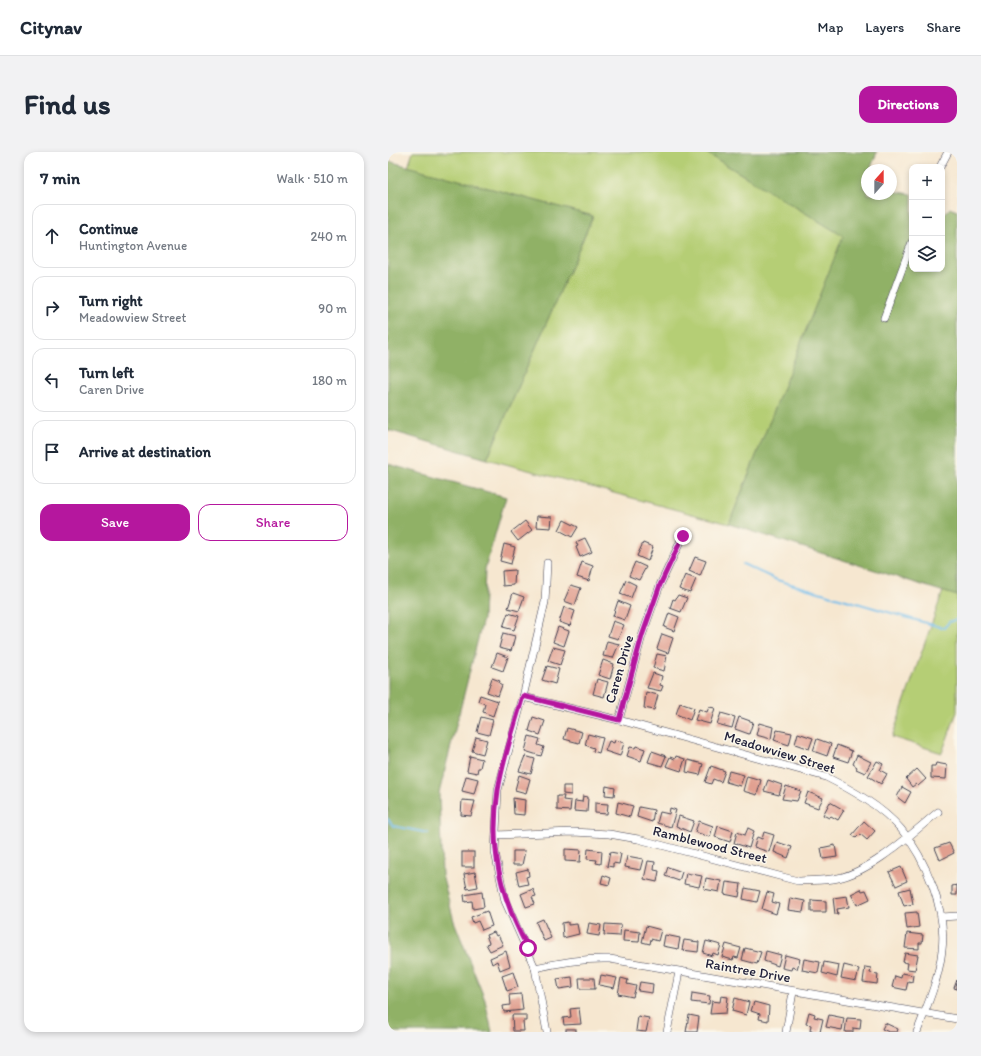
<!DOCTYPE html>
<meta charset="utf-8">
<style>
:root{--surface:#fff;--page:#f2f2f3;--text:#1f2937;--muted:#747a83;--line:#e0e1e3;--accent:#b5179e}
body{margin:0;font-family:Itim,sans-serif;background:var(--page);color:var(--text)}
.controls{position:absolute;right:12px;top:12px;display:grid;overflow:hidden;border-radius:8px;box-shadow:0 2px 6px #0003}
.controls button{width:36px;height:36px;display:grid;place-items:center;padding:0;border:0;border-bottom:1px solid var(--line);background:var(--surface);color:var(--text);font:20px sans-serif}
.compass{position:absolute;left:473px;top:12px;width:36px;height:36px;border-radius:50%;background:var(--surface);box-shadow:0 2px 6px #0003;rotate:21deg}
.stop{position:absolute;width:12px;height:12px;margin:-9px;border:3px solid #b5179e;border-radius:50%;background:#fff}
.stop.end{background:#b5179e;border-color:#fff;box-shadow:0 1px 4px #0008}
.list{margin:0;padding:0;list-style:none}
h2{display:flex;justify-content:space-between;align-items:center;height:52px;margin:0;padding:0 16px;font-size:17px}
h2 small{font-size:13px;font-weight:400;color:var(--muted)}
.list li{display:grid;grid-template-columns:26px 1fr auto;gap:12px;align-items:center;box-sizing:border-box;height:64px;margin:0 8px 8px;padding:0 8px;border:1px solid var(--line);border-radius:12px}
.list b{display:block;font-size:15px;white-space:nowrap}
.list p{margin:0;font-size:13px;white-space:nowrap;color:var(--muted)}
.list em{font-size:13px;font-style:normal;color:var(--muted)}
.actions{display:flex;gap:8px;padding:12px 16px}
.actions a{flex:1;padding:9px 0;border:1px solid var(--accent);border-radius:12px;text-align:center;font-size:14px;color:var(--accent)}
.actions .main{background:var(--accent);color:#fff}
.icon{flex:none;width:22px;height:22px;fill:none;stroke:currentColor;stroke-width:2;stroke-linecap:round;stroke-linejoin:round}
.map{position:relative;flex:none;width:569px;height:880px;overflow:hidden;border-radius:12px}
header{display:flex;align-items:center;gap:24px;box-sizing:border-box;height:56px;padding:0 20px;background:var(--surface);border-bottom:1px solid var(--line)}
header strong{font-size:19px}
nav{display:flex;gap:22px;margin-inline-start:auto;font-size:14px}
.intro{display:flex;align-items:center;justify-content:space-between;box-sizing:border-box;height:96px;padding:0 24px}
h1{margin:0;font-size:28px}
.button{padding:10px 18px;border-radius:12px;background:var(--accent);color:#fff;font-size:14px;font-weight:700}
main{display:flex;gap:24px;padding:0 24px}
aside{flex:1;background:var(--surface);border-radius:12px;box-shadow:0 2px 6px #0003}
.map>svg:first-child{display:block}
</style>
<header>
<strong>Citynav</strong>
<nav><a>Map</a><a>Layers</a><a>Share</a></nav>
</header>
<div class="intro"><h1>Find us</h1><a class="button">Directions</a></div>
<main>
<aside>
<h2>7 min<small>Walk · 510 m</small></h2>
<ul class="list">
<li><svg class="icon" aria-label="ahead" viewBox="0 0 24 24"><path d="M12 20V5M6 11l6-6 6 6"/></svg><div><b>Continue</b><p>Huntington Avenue</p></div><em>240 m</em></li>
<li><svg class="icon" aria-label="right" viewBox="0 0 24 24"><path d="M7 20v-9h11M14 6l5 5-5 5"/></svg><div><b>Turn right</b><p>Meadowview Street</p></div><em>90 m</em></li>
<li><svg class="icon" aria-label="left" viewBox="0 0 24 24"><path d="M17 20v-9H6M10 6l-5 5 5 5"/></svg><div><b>Turn left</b><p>Caren Drive</p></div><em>180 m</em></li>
<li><svg class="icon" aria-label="arrive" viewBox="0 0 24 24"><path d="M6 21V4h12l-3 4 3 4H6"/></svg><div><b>Arrive at destination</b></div></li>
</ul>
<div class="actions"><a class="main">Save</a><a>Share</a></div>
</aside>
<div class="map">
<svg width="569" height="880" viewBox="0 0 569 880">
<rect width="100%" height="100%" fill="#fbf7ec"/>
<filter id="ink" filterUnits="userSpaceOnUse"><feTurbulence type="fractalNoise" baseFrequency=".025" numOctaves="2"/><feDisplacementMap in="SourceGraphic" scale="8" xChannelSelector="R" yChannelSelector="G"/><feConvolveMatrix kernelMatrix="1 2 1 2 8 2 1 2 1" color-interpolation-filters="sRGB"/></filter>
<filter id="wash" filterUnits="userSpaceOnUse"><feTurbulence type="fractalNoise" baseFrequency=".012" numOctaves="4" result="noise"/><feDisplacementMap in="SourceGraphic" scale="16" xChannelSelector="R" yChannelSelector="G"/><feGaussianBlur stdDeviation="0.9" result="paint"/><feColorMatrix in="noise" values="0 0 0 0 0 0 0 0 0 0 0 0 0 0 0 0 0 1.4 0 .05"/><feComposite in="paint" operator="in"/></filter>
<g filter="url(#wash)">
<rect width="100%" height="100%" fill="#f6e7d0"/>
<g fill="#b5ce74" stroke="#6c7858">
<path d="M25 0H317L456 84 341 372 99 307 205 64 20 15Z"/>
<path d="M569 399V560L554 601 504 585Z"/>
</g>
<g fill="#90b166" stroke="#596a50">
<path d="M317 0H489L482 18H479V25L475 36H479V42H503V39L524 42V117H554V65L562 56 569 59V444L341 372 455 84Z"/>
<path d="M0 9 205 64 99 307 0 278Z"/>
<path d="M0 312 118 345 97 417 95 467 51 641 54 723 66 769 97 848 104 880H0Z"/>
</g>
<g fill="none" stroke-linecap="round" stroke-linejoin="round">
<g stroke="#72bdeb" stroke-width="2">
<path d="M355 412 389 428 552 475 556 476 561 470 569 467"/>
<path d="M0 667 5 674 40 681"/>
</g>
</g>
<g id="blocks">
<g fill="#e19f8f">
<path d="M149 364 164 365 163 376 148 375Z"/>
<path d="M176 368 190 375 184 385 171 378Z"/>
<path d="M137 369 144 378 130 389 123 380Z"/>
<path d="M197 386 204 400 192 405 188 395 190 394 188 390Z"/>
<path d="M255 391 265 395 260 409 249 404Z"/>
<path d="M116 392 127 395 123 412 112 409Z"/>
<path d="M307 405 318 409 312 424 301 419Z"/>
<path d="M194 410 205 414 201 429 189 425Z"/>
<path d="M247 410 258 415 251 428 241 424Z"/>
<path d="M127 418 126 433 115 434 114 419Z"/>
<path d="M297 423 308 427 302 441 291 437Z"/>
<path d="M238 428 248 433 243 446 232 442Z"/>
<path d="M183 433 193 436 187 453 176 449Z"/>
<path d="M125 441 136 445 131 459 120 456Z"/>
<path d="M290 443 299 446 293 460 282 456 285 447 287 448Z"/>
<path d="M230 449 242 454 237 468 225 464Z"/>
<path d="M176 455 187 459 182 474 171 470Z"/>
<path d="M120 461 131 464 126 478 115 475Z"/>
<path d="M281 461 291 465 286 479 276 475Z"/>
<path d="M225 469 236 473 230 487 220 484Z"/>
<path d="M170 475 181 479 176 494 165 490Z"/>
<path d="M115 481 127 484 123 499 111 496Z"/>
<path d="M274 482 285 486 280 501 269 497Z"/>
<path d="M219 489 231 492 225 506 215 504Z"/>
<path d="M165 495 177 498 172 513 160 509Z"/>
<path d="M109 501 120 505 115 519 104 515Z"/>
<path d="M269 502 279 504 276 519 265 516Z"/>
<path d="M215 508 226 512 222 527 210 523Z"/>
<path d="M159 514 171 517 167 532 154 528Z"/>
<path d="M265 521 274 524 272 533 275 534 273 539 259 536Z"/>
<path d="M104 526 112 529 111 531 114 533 110 544 99 540Z"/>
<path d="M209 527 220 530 216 545 205 542Z"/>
<path d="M258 540 270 543 266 558 256 556Z"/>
<path d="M92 543 110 549 105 564 95 560 97 552 90 549Z"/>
<path d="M292 551 306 556 302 568 288 562Z"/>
<path d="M321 555 327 556 322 572 307 568 311 557 319 560Z"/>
<path d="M333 561 347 565 344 576 329 572Z"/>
<path d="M93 565 105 568 101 583 89 580Z"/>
<path d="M145 565 157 569 152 583 141 579Z"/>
<path d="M351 565 365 570 361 582 347 577Z"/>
<path d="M371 571 385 575 383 587 368 583Z"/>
<path d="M179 576 194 580 191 591 176 587Z"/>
<path d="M389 578 404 581 401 593 386 588Z"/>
<path d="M410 581 425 586 421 597 407 592Z"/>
<path d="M200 582 215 586 211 601 205 599 206 596 197 593Z"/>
<path d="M141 584 152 587 150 593 156 595 153 604 137 599Z"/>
<path d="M88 585 99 588 95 602 84 599Z"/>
<path d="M429 587 443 592 439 604 425 599Z"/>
<path d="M227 588 236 591 232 604 217 599 221 589 226 591Z"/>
<path d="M449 593 464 599 460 610 445 605Z"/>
<path d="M248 594 257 597 253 609 239 604 242 595 247 596Z"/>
<path d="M264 599 278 604 274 614 260 610Z"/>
<path d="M469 603 483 610 477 621 468 617 469 615 465 612Z"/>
<path d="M82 604 94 607 92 616H90L89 621 79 619Z"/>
<path d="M137 604 147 607 143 622 131 619Z"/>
<path d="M288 604 297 607 293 619 278 614 282 605 287 607Z"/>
<path d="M300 608 315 612 312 623 298 620Z"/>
<path d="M489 609 495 612 492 618 499 622 493 632 480 624Z"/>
<path d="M548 611 559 613 558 627 543 626V614H547Z"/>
<path d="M323 614 337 619 333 630 325 627 323 632 317 630Z"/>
<path d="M529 617 538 627 530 634 528 632 524 635 518 627Z"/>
<path d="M341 619 356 623 352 634 338 630Z"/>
<path d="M131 623 142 627 138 641 127 638Z"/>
<path d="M78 624 90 627 86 642 74 639Z"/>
<path d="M359 624 373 628 369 643 355 639Z"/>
<path d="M380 628 394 633 391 643 376 639Z"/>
<path d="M175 634H183V643L175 642Z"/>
<path d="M218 634 227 636 226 644 217 643Z"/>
<path d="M398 634 413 639 409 649 394 647Z"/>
<path d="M514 635 523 640 517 651 509 645Z"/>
<path d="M420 640 435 646 430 656 416 651Z"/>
<path d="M169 644H176L175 648 183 649 182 659 169 658Z"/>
<path d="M195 644 200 645 199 660 186 659 187 649 194 650Z"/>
<path d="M125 646 137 648 136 663 126 662Z"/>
<path d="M74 648 87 649 83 664 73 663Z"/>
<path d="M230 650 245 654 242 665 228 661Z"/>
<path d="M442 650 456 658 450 668 443 664 441 666 435 663Z"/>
<path d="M207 651 220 652 219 662 207 661Z"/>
<path d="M251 655 266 658 264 670 249 665Z"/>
<path d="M282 656 288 658 283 675 269 671 272 660 281 662Z"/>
<path d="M291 664 306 669 302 680 288 674Z"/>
<path d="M311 669 325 674 322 685 307 680Z"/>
<path d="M476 669 487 679 479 688 472 682 468 686 464 683Z"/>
<path d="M330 674 345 679 342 690 327 685Z"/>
<path d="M360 676 366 679 361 696 346 691 349 680 357 683Z"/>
<path d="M376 680 386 683 381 700 366 695 369 685 374 687Z"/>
<path d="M389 690 404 695 400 706 386 700Z"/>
<path d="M561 691 566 701 552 708 547 696Z"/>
<path d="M447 693 449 705 435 707 433 696Z"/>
<path d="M177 697 193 698 192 710 177 709Z"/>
<path d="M200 697 214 699 213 712 208 711 209 708 199 707Z"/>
<path d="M125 699H137L134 713H125Z"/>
<rect x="74" y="700" width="12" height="15"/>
<path d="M222 700 233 702 231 712 225 711V715L219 714Z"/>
<path d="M239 704 255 707 252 718 237 715Z"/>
<path d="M260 709 267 710 266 718 271 719 269 730 256 727Z"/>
<path d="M280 715 294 720 291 729 277 724Z"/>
<path d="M513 715 519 729 508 734 501 720Z"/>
<path d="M140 717 141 724 138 725 140 732 131 734 128 720Z"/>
<path d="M87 720 90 735 79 737 76 722Z"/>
<path d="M298 721 314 724 311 735 296 732Z"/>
<path d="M215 723 223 726 221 733 213 731Z"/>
<path d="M318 726 333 729 331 740 316 737Z"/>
<path d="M338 730 353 732 351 745 336 742Z"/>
<path d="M569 733V743H564V734Z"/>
<path d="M357 736 372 739 369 750 355 747Z"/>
<path d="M522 736 525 752 516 754 511 739Z"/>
<path d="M145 737 148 744 144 745 147 752 138 755 133 742Z"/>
<path d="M473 737 474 739 478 738 482 747 469 753 463 742Z"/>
<path d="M94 740 96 755 85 757 84 749 77 750 76 743Z"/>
<path d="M379 740 386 742 384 750 391 752 388 762 374 757Z"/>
<path d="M459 744 461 755 449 757 450 762H447L445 746Z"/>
<path d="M402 746 417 749 415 760 400 758Z"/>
<path d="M423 748 438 749V760H423Z"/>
<path d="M99 759 104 774 94 778 90 769 85 771 83 765Z"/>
<path d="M529 760 531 775 519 777 517 761Z"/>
<path d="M155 767 163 786 156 789 148 770Z"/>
<path d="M180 770V773L189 772 191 782 175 786 174 771Z"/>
<path d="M201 771 213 773 211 784 199 782Z"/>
<path d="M217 772 233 773 232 784 216 783Z"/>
<path d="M258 774 273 778 270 789 263 787 262 792 254 790Z"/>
<path d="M236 778 252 780 251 790 235 789Z"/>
<path d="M106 780 108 784 110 783 115 793 102 799 98 792 101 791 98 783Z"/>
<path d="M519 781 535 783 534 791H531V797L517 796Z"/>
<path d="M277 783 292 786 290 797 275 794Z"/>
<path d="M296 788 311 790 310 800 294 798Z"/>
<path d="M318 789 333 793 330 803 325 801 324 804 315 801Z"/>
<path d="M338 792 353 796 350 806 346 805 345 808 334 805Z"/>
<path d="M357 796 373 800 369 812 354 808Z"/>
<path d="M118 799 122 814 112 818 109 809 104 812 102 806Z"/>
<path d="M378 799 393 803 390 814 376 809Z"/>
<path d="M517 801 530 803 527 818 519 817 520 811 515 810Z"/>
<path d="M397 803 412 807 409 817 404 815 403 818 394 816Z"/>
<path d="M416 807 432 810 430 821 414 818Z"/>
<path d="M436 810 451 813 449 825 434 821Z"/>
<path d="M456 813 471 817 468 829 453 826Z"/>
<path d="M477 815 483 816 482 821 490 822 489 832 475 830Z"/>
<path d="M125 820 130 835 119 839 114 824Z"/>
<path d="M514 821 525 823 524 830 520 829 518 838 504 835 507 824 513 826Z"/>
<path d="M213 823 229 826 226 836 211 833Z"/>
<path d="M184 825 185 835 171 837 169 827Z"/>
<path d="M191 826H206L207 837H192Z"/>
<path d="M233 826 240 828 239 832 248 834 245 845 230 842Z"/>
<path d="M569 828V837L566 836Z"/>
<path d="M252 830 265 832 264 841 250 839Z"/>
<path d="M304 841 322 844 321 852 303 850Z"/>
<path d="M133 842 135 858 116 860 115 854 122 853 121 843Z"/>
<path d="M333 844 340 845 338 861 322 862 324 849 332 850Z"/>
<path d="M347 846 361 850 358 863 344 859Z"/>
<path d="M366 850 381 854 380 869 371 867 372 862 363 859Z"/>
<path d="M191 856 193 872 176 873 175 866 183 865 182 857Z"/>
<path d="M421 860 427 862 426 865 435 867 432 880 422 879 423 873 418 872Z"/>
<path d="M124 863H138V869H135L136 879H125Z"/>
<path d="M301 863 311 865 309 880H298Z"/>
<path d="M441 863 456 866 454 878 438 875Z"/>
<path d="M250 864 261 866 258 880 248 879Z"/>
<path d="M459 866 473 867 472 877 465 876V880H457Z"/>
<path d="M497 871 510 877 509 880H501L494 877Z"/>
<rect x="178" y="877" width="10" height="3"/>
</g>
</g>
</g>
<g filter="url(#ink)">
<use href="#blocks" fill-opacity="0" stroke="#424051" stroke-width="1"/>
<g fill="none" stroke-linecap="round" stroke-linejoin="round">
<defs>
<g id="street">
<path d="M552 15 560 0"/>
<path d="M496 166 524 90"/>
<path d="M159 411 157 450 135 545 110 638 107 700 117 749 147 816 159 880"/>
<path d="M135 545 231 568 438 625C464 638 493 654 513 677 538 707 559 759 554 798 551 827 539 854 529 880"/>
<path d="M231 568 254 484 272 433 295 384"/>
<path d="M108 683 185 680 221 682 250 687 410 729C423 728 437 729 450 726 484 719 523 682 550 660"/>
<path d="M554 765 569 764"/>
<path d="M147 816C173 810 196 806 222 807L569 867"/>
<path d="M279 880 291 820"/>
<path d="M398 880 405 840"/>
</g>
</defs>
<use href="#street" stroke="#424051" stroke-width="8"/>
<use href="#street" stroke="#fff" stroke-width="7"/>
</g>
</g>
<g fill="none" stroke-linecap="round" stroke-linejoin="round" filter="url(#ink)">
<path stroke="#b5179e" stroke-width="5" d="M140 796C112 744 101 697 110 638 115 607 126 575 135 544L231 568 254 484 272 433 295 384"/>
</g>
<g text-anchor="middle" stroke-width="3" stroke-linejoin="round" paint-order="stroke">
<g font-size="14" fill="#22223b" stroke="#fbf7ec">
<text transform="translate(231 517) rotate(-74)" y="5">Caren Drive</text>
<text transform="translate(392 600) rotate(17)" y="5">Meadowview Street</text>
<text transform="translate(322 692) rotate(14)" y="5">Ramblewood Street</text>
<text transform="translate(360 818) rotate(10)" y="5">Raintree Drive</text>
</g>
</g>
</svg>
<div class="controls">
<button>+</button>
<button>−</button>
<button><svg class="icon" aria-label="layers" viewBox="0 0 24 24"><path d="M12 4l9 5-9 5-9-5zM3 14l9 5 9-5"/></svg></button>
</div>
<svg class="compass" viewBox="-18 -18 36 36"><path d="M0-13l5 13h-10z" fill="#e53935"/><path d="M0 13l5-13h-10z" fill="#747a83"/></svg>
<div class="stop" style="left:140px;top:796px"></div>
<div class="stop end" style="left:295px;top:384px"></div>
</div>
</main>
